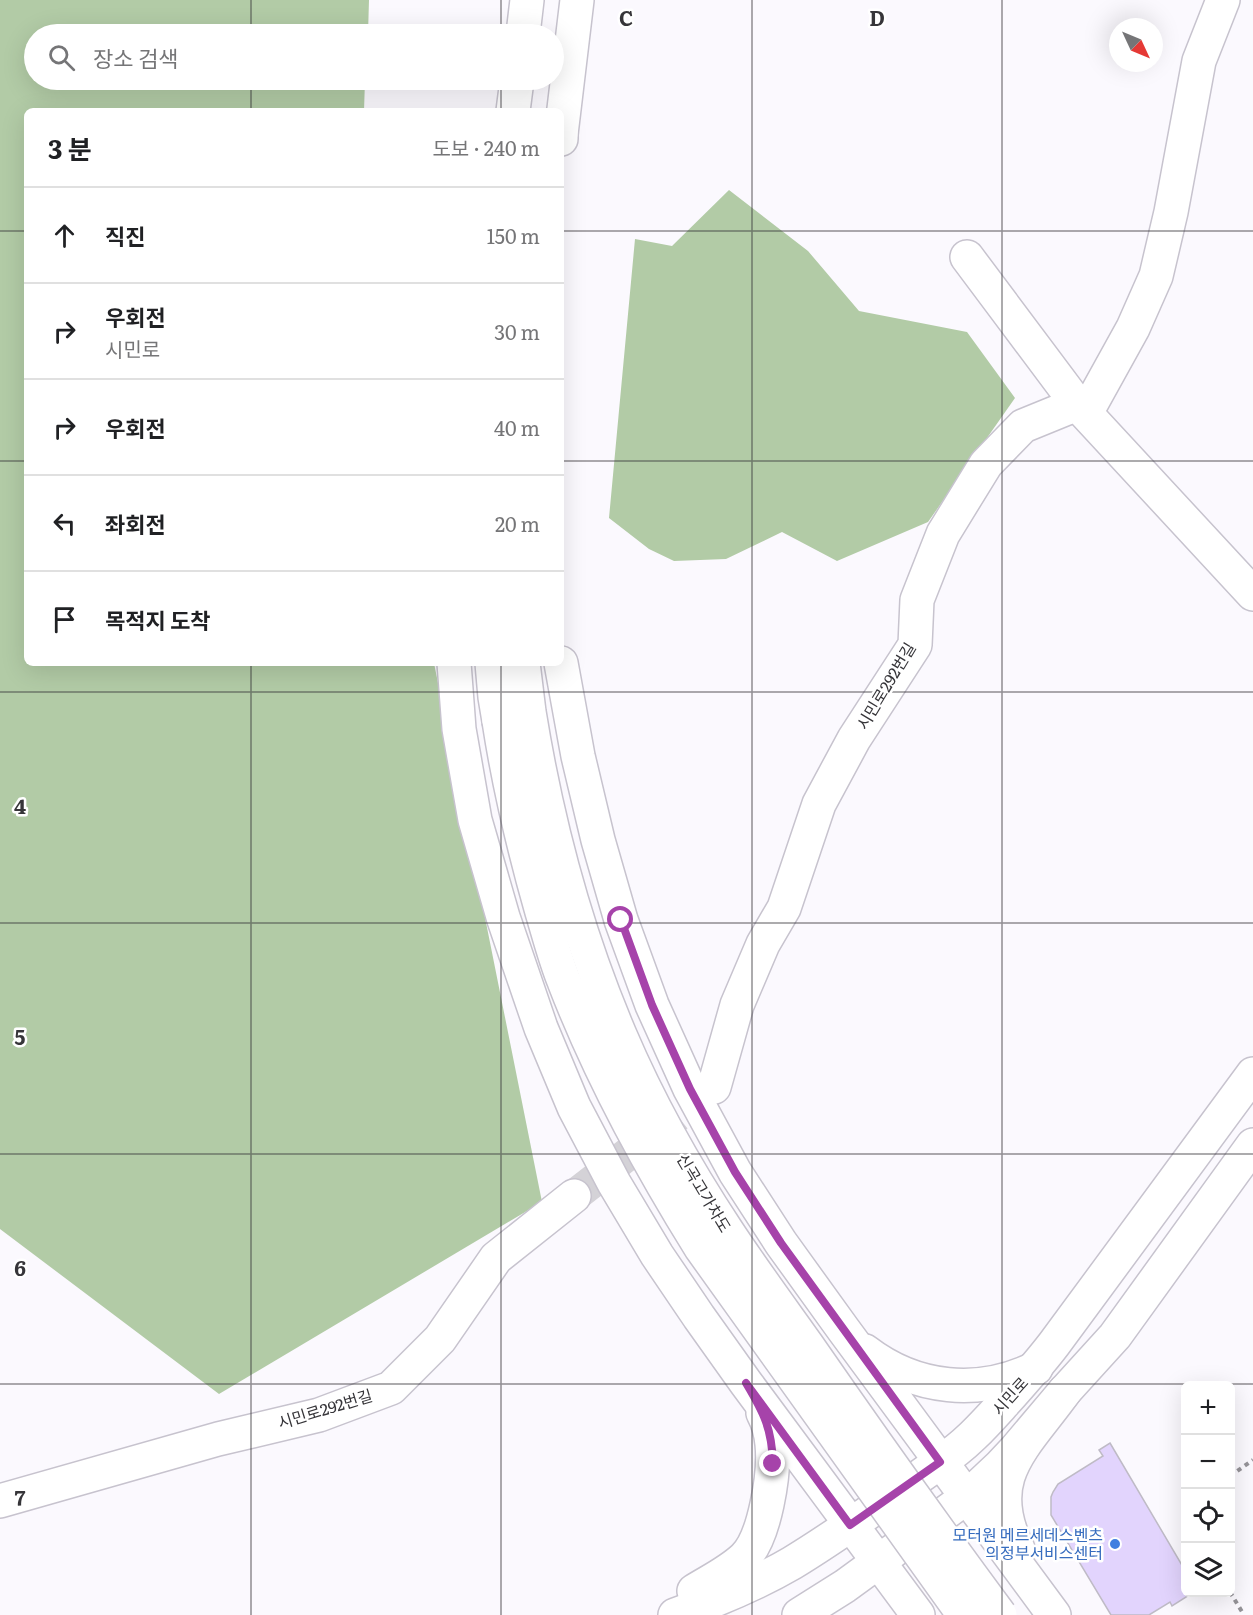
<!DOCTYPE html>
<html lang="ko">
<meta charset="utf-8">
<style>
:root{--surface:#fff;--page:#f6f6f6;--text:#202124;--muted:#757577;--line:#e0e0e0}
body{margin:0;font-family:Literata,"Noto Sans KR",serif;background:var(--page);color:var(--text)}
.controls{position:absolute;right:18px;bottom:18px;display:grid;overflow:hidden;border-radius:9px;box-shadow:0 6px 24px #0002}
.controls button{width:54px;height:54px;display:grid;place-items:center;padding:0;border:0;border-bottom:2px solid var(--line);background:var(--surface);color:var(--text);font:30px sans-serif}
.compass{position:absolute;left:1109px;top:18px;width:54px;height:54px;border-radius:50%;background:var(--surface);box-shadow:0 6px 24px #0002;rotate:134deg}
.stop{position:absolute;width:18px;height:18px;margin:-14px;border:4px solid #a643aa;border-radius:50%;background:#fff}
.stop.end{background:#a643aa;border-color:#fff;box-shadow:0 2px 6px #0008}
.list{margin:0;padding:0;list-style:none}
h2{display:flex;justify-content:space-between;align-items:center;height:78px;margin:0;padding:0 24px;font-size:26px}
h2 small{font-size:20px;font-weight:400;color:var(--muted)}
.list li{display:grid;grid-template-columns:39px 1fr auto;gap:18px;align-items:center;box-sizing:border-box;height:96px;padding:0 24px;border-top:2px solid var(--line)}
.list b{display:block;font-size:22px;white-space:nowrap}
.list p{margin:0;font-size:20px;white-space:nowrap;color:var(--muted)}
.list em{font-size:20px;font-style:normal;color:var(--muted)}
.icon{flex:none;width:33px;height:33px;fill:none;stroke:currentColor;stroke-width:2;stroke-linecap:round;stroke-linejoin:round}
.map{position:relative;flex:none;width:1253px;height:1615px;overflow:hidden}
.search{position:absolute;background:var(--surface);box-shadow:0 6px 24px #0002;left:24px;top:24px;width:540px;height:66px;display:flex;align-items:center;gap:15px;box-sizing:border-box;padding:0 21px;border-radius:33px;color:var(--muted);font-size:22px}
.panel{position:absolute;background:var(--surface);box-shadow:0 6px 24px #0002;left:24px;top:108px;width:540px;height:558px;border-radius:9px}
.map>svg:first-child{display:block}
</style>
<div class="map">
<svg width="1253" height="1615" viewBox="0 0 1253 1615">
<rect width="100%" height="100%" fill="#fbf9fe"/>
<g fill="#b2cba6">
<path d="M0 0H369L368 34H34V80H365L364 111H27V663H434L542 1202 219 1394 0 1229Z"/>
<path d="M729 190 808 251 859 311 967 332 1015 398 928 522 837 561 782 532 726 559 674 561 649 549 609 518 635 239 672 246Z"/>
</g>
<path fill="#e2d4fd" stroke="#bfbbc6" stroke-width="1.5" d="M1110 1443 1186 1572V1592H1194L1172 1606 1170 1602 1149 1615H1111L1051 1515V1497L1053 1492 1058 1484 1103 1456 1099 1450Z"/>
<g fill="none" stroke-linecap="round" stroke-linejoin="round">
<path stroke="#d4d2d7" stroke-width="33" stroke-dasharray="33 16" stroke-linecap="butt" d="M574 1196 714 1087"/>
<defs>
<g id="minor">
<path d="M523 34 527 0"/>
<path d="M513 111 517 80"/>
<path d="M561 134 577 0"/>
<path d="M967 257 1077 404"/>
<path d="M1086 413 1133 328 1156 276 1171 212 1199 61 1223 0"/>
<path d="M492 663 495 697 499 721"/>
<path d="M523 663 529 712"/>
<path d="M714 1087 737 1005 763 944 784 908 819 804 854 739 915 645 917 600 943 534 986 464 1023 426 1077 404 1253 594"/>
<path d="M940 1462C965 1446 983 1426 1002 1405 1020 1385 1038 1365 1054 1344L1253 1074"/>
<path d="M967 1497 1000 1466 1016 1449 1065 1391 1115 1336 1253 1145"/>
<path d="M0 1501 218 1439 319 1415 391 1388 440 1339 496 1258 574 1196"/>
</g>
<g id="major">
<path d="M561 139V132"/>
<path d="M454 663 459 729 475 820 503 917 541 1028 574 1107 614 1183 657 1255 699 1317 746 1383 918 1615"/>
<path d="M561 663 578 756 598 840 621 920 652 1005 690 1089 735 1172 781 1243 843 1329 1054 1615"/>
<path d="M865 1351C916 1390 979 1396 1036 1368"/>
<path d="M1018 1549C982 1477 1025 1447 1065 1391"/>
<path d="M694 1591C710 1581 729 1572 744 1558 765 1538 775 1473 772 1444 771 1434 768 1422 763 1413"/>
<path d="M675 1615C715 1601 756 1584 792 1563 843 1532 892 1496 940 1462"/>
<path d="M799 1615 845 1586 967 1497"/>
</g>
</defs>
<use href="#minor" stroke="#c7c3ce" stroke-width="36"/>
<use href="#major" stroke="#c7c3ce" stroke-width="36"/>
<g stroke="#959398" stroke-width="4" stroke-dasharray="4.5 4.5" stroke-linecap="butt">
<path d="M1184 1448 1186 1453"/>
<path d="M1230 1476 1253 1460"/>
<path d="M1230 1592 1244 1615"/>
</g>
<use href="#minor" stroke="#fff" stroke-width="33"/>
<use href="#major" stroke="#fff" stroke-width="33"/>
<defs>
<g id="minor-bridge">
<path d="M529 712C547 823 576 932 620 1035 649 1103 686 1169 727 1231 752 1269 780 1307 807 1345 870 1436 934 1526 1000 1615"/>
<path d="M499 721C509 786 524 849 542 912 549 935 555 959 564 981 600 1075 648 1163 701 1248L964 1615"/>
</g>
</defs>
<use href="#minor-bridge" stroke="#c7c3ce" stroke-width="36" stroke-linecap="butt"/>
<use href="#minor-bridge" stroke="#fff" stroke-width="33"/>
</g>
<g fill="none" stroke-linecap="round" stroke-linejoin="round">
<path stroke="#a643aa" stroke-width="8" d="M621 920 652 1005 690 1089 735 1172 781 1243 940 1462 850 1525 746 1383C764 1413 772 1429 773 1464"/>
</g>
<path fill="none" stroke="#363539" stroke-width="1.5" stroke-opacity="0.55" d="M251 0V34M501 0V34M752 0V1615M1002 0V1615M251 80V111M501 80V111M0 231H27M561 231H1253M0 461H27M561 461H1253M251 663V1615M501 663V1615M0 692H1253M0 923H1253M0 1154H1253M0 1384H1253"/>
<circle fill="#3f7fe0" stroke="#fff" stroke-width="2" cx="1115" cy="1544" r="6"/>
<g text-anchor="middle" stroke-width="5" stroke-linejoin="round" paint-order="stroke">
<g font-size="16" fill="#363539" stroke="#fff">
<text transform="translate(886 686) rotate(-59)" y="6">시민로292번길</text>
<text transform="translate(704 1193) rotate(59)" y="6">신곡고가차도</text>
<text transform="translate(1010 1396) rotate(-48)" y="6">시민로</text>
<text transform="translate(325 1409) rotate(-17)" y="6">시민로292번길</text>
</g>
<g font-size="16" fill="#366cbe" stroke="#fff" text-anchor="end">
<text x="1103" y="1541">모터원 메르세데스벤츠<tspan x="1103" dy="18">의정부서비스센터</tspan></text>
</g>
</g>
<g font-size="20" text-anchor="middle" font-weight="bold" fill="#363539" stroke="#fff" stroke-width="5" stroke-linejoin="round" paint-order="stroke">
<text x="626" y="26">C</text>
<text x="877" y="26">D</text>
<text x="20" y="814">4</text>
<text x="20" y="1045">5</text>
<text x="20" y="1276">6</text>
<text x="20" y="1506">7</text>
</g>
</svg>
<div class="controls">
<button>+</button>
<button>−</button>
<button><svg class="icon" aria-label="locate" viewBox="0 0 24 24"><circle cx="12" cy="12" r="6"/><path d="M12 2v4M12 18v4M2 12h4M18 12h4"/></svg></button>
<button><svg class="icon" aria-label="layers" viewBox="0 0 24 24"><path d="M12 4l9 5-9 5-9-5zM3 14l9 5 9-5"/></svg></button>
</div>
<svg class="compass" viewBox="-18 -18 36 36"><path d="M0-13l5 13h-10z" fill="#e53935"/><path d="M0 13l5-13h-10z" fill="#757577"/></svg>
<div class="stop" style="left:621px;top:920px"></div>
<div class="stop end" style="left:773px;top:1464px"></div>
<div class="search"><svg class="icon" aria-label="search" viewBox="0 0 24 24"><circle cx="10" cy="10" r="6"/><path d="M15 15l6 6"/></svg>장소 검색</div>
<section class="panel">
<h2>3 분<small>도보 · 240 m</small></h2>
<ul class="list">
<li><svg class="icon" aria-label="ahead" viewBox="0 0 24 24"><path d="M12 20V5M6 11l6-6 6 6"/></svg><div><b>직진</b></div><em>150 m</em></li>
<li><svg class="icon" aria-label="right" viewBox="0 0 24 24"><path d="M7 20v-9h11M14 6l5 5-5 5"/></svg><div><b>우회전</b><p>시민로</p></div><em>30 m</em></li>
<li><svg class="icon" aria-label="right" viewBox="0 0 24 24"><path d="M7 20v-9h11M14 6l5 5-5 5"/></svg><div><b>우회전</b></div><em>40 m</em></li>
<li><svg class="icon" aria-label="left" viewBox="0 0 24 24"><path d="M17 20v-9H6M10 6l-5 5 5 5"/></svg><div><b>좌회전</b></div><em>20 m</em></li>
<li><svg class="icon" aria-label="arrive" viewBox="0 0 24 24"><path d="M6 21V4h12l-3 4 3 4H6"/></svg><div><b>목적지 도착</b></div></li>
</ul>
</section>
</div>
